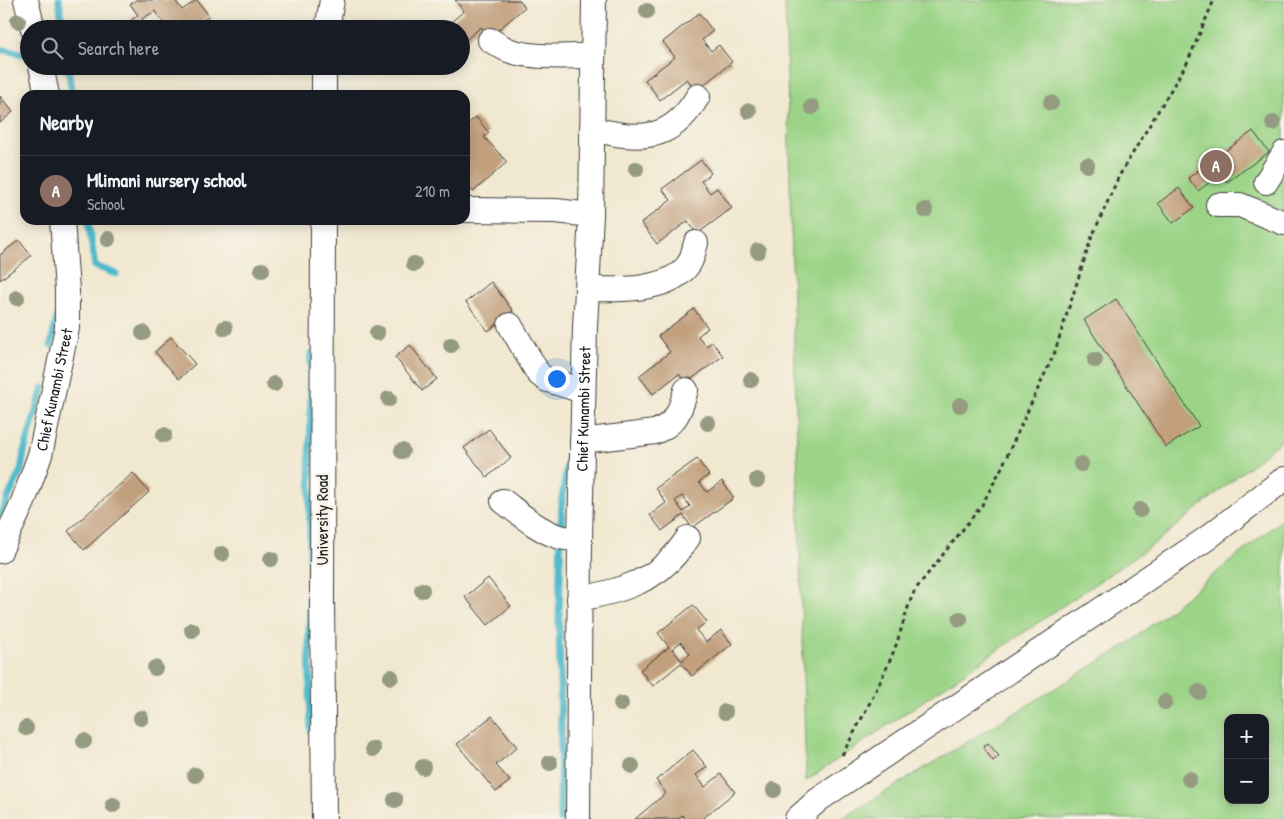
<!DOCTYPE html>
<meta charset="utf-8">
<style>
:root{--surface:#171b24;--page:#242831;--text:#f1f3f6;--muted:#9ea1a6;--line:#363941;--accent:#7c3aed}
body{margin:0;font-family:"Patrick Hand",sans-serif;background:var(--page);color:var(--text)}
.controls{position:absolute;right:15px;bottom:15px;display:grid;overflow:hidden;border-radius:10px;box-shadow:0 2px 12px #0003}
.controls button{width:45px;height:45px;display:grid;place-items:center;padding:0;border:0;border-bottom:1px solid var(--line);background:var(--surface);color:var(--text);font:25px sans-serif}
.you{position:absolute;left:556px;top:378px;width:18px;height:18px;margin:-12px;border:4px solid #fff;border-radius:50%;background:#1a73e8;box-shadow:0 0 0 8px #1a73e833}
.badge{display:grid;place-items:center;width:32px;height:32px;border-radius:50%;background:var(--accent);color:#fff;font-size:16px;font-weight:700}
.pin{position:absolute;translate:-50% -50%;border:2px solid #fff;box-shadow:0 1px 5px #0006}
.list{margin:0;padding:0;list-style:none}
h2{display:flex;justify-content:space-between;align-items:center;height:65px;margin:0;padding:0 20px;font-size:21px}
h2 small{font-size:16px;font-weight:400;color:var(--muted)}
.list li{display:grid;grid-template-columns:32px 1fr auto;gap:15px;align-items:center;box-sizing:border-box;height:70px;padding:0 20px;border-top:1px solid var(--line)}
.list b{display:block;font-size:19px;white-space:nowrap}
.list p{margin:0;font-size:16px;white-space:nowrap;color:var(--muted)}
.list em{font-size:16px;font-style:normal;color:var(--muted)}
.icon{flex:none;width:28px;height:28px;fill:none;stroke:currentColor;stroke-width:2;stroke-linecap:round;stroke-linejoin:round}
.map{position:relative;flex:none;width:1284px;height:819px;overflow:hidden}
.search{position:absolute;background:var(--surface);box-shadow:0 2px 12px #0003;left:20px;top:20px;width:450px;height:55px;display:flex;align-items:center;gap:12px;box-sizing:border-box;padding:0 18px;border-radius:28px;color:var(--muted);font-size:19px}
.panel{position:absolute;background:var(--surface);box-shadow:0 2px 12px #0003;left:20px;top:90px;width:450px;height:135px;border-radius:15px}
.map>svg:first-child{display:block}
</style>
<div class="map">
<svg width="1284" height="819" viewBox="0 0 1284 819">
<rect width="100%" height="100%" fill="#f7f3e8"/>
<filter id="ink" filterUnits="userSpaceOnUse"><feTurbulence type="fractalNoise" baseFrequency=".02" numOctaves="2"/><feDisplacementMap in="SourceGraphic" scale="10" xChannelSelector="R" yChannelSelector="G"/><feConvolveMatrix kernelMatrix="1 2 1 2 8 2 1 2 1" color-interpolation-filters="sRGB"/></filter>
<filter id="wash" filterUnits="userSpaceOnUse"><feTurbulence type="fractalNoise" baseFrequency=".0096" numOctaves="4" result="noise"/><feDisplacementMap in="SourceGraphic" scale="20" xChannelSelector="R" yChannelSelector="G"/><feGaussianBlur stdDeviation="1.12" result="paint"/><feColorMatrix in="noise" values="0 0 0 0 0 0 0 0 0 0 0 0 0 0 0 0 0 1.4 0 .05"/><feComposite in="paint" operator="in"/></filter>
<g filter="url(#wash)">
<rect width="100%" height="100%" fill="#f1e8d0"/>
<g fill="#9bd487" stroke="#5c7852" fill-rule="evenodd">
<path d="M785 0H1284V438L1158 541 806 781Z"/>
<path d="M1284 518V819H841L1128 644ZM1228 718H1265V800H1228Z"/>
</g>
<g fill="none" stroke-linecap="round" stroke-linejoin="round">
<g stroke="#4fbacc" stroke-width="7">
<path d="M59 0 63 29"/>
<path d="M0 49 29 55"/>
<path d="M68 66 72 95"/>
<path d="M88 220 95 266 116 274"/>
<path d="M51 345 57 317"/>
<path d="M311 354 309 641 311 731"/>
<path d="M0 515 21 470 24 452 43 388"/>
<path d="M560 819 561 734 559 623 561 527 562 498 570 445 572 399"/>
</g>
</g>
<g id="blocks">
<g fill="#c2a07e" fill-rule="evenodd">
<path d="M136 0H175L182 10 197 0 209 16 190 29H156L164 24 155 11 142 19 148 29H119L138 15 130 4Z"/>
<path d="M455 0H519L525 7 490 37 481 27 461 44V29H443L464 11Z"/>
<path d="M699 13 713 31 702 40 711 51 719 45 732 62 696 91 687 79 660 100 645 80 675 57 663 42Z"/>
<path d="M0 96 13 112 0 123Z"/>
<path d="M476 117 489 133 484 137 507 162 473 192 465 183V126Z"/>
<path d="M1253 131 1269 152 1227 182 1221 174 1198 191 1188 178Z"/>
<path d="M701 160 711 173 701 181 710 193 717 188 732 208 697 234 688 221 657 244 641 223 671 200 662 189Z"/>
<path d="M1179 188 1194 208 1173 223 1158 203Z"/>
<path d="M19 240 31 256 0 280V255Z"/>
<path d="M491 282 513 311 488 331 466 302Z"/>
<path d="M1116 299 1199 426 1166 447 1084 320Z"/>
<path d="M694 309 708 328 698 336 706 346 712 342 723 356 686 383 679 374 653 394 639 376 670 352 658 336Z"/>
<path d="M171 337 195 364 179 379 155 352Z"/>
<path d="M410 345 437 379 422 391 395 357Z"/>
<path d="M489 429 511 458 487 477 464 448Z"/>
<path d="M697 459 709 475 699 482 707 492 722 481 734 498 692 528 683 515 662 531 650 515 666 503 656 488ZM682 496 690 506 683 512 675 501Z"/>
<path d="M133 473 149 492 84 550 68 531Z"/>
<path d="M488 578 511 606 488 625 465 597Z"/>
<path d="M693 605 707 622 696 630 706 642 721 630 732 644 692 676 681 663 653 686 640 670 669 647 658 633ZM681 642 690 654 682 661 672 649Z"/>
<path d="M492 716 517 747 496 765 510 781 496 792 457 744Z"/>
<path d="M988 743 999 756 993 761 983 747Z"/>
<path d="M693 750 707 767 696 775 705 787 721 774 735 792 702 819H685L682 815 678 819H635L666 793 656 780Z"/>
</g>
</g>
</g>
<g filter="url(#ink)">
<use href="#blocks" fill-opacity="0" stroke="#3c3b37" stroke-width="1"/>
<g fill="none" stroke-linecap="round" stroke-linejoin="round">
<defs>
<g id="minor">
<path d="M26 0 33 29"/>
<path d="M327 29 332 0"/>
<path d="M490 40C497 44 504 49 511 51 531 58 572 57 593 55"/>
<path d="M41 66 47 95"/>
<path d="M324 95V66"/>
<path d="M592 129C639 140 671 143 698 96"/>
<path d="M1266 182 1284 153"/>
<path d="M1218 205H1240L1284 223"/>
<path d="M465 210 556 211 591 215"/>
<path d="M323 220 322 598 324 819"/>
<path d="M587 289C616 290 673 292 690 262 693 256 694 249 696 243"/>
<path d="M510 325 538 373 545 379 583 391"/>
<path d="M582 441 655 432C677 423 680 411 686 390"/>
<path d="M503 501C520 514 539 531 560 537 567 539 574 538 580 539"/>
<path id="s1" d="M0 551 23 502 40 455 67 328V290L62 220"/>
<path d="M579 599C610 593 645 585 668 562 676 555 682 546 688 538"/>
<path id="s2" d="M578 819 580 539 585 327 591 215 594 0"/>
<path d="M797 819 818 800 1206 539 1284 479"/>
</g>
</defs>
<use href="#minor" stroke="#3c3b37" stroke-width="26"/>
<path stroke="#3c3b37" stroke-width="3" stroke-dasharray="4 4" stroke-linecap="butt" d="M842 755C861 720 880 685 895 648 902 629 906 609 915 590L982 505 1001 469 1054 354 1091 239 1119 176 1187 63 1214 0"/>
<use href="#minor" stroke="#fff" stroke-width="24"/>
</g>
<g fill="#949b81">
<circle cx="647" cy="11" r="8"/>
<circle cx="18" cy="21" r="8"/>
<circle cx="1051" cy="103" r="8"/>
<circle cx="812" cy="107" r="8"/>
<circle cx="749" cy="111" r="8"/>
<circle cx="1273" cy="123" r="8"/>
<circle cx="1087" cy="165" r="8"/>
<circle cx="636" cy="169" r="8"/>
<circle cx="925" cy="210" r="8"/>
<circle cx="108" cy="239" r="8"/>
<circle cx="758" cy="251" r="8"/>
<circle cx="414" cy="264" r="8"/>
<circle cx="262" cy="270" r="8"/>
<circle cx="17" cy="298" r="8"/>
<circle cx="225" cy="328" r="8"/>
<circle cx="143" cy="333" r="8"/>
<circle cx="377" cy="333" r="8"/>
<circle cx="451" cy="345" r="8"/>
<circle cx="1095" cy="360" r="8"/>
<circle cx="751" cy="380" r="8"/>
<circle cx="274" cy="384" r="8"/>
<circle cx="389" cy="399" r="8"/>
<circle cx="960" cy="405" r="8"/>
<circle cx="708" cy="423" r="8"/>
<circle cx="164" cy="435" r="8"/>
<circle cx="402" cy="451" r="8"/>
<circle cx="1081" cy="464" r="8"/>
<circle cx="757" cy="480" r="8"/>
<circle cx="1140" cy="510" r="8"/>
<circle cx="222" cy="554" r="8"/>
<circle cx="271" cy="559" r="8"/>
<circle cx="422" cy="590" r="8"/>
<circle cx="960" cy="619" r="8"/>
<circle cx="192" cy="630" r="8"/>
<circle cx="155" cy="668" r="8"/>
<circle cx="391" cy="677" r="8"/>
<circle cx="1199" cy="692" r="8"/>
<circle cx="1165" cy="702" r="8"/>
<circle cx="621" cy="704" r="8"/>
<circle cx="725" cy="712" r="8"/>
<circle cx="141" cy="718" r="8"/>
<circle cx="26" cy="728" r="8"/>
<circle cx="84" cy="741" r="8"/>
<circle cx="373" cy="749" r="8"/>
<circle cx="550" cy="763" r="8"/>
<circle cx="632" cy="766" r="8"/>
<circle cx="423" cy="767" r="8"/>
<circle cx="195" cy="775" r="8"/>
<circle cx="1189" cy="779" r="8"/>
<circle cx="774" cy="790" r="8"/>
<circle cx="395" cy="800" r="8"/>
<circle cx="113" cy="805" r="8"/>
</g>
</g>
<g text-anchor="middle" stroke-width="5" stroke-linejoin="round" paint-order="stroke">
<g font-size="16" fill="#1c1c1c" stroke="#f7f3e8">
<text dy="6" stroke="none"><textPath href="#s1" startOffset="171">Chief Kunambi Street</textPath></text>
<text dy="6" stroke="none"><textPath href="#s2" startOffset="410">Chief Kunambi Street</textPath></text>
<text transform="translate(322 520) rotate(-90)" y="6">University Road</text>
</g>
</g>
</svg>
<div class="controls">
<button>+</button>
<button>−</button>
</div>
<div class="you"></div>
<div class="pin badge" style="left:1216px;top:166px;background:#8d6e63">A</div>
<div class="search"><svg class="icon" aria-label="search" viewBox="0 0 24 24"><circle cx="10" cy="10" r="6"/><path d="M15 15l6 6"/></svg>Search here</div>
<section class="panel">
<h2>Nearby<small></small></h2>
<ul class="list">
<li><span class="badge" style="background:#8d6e63">A</span><div><b>Mlimani nursery school</b><p>School</p></div><em>210 m</em></li>
</ul>
</section>
</div>
